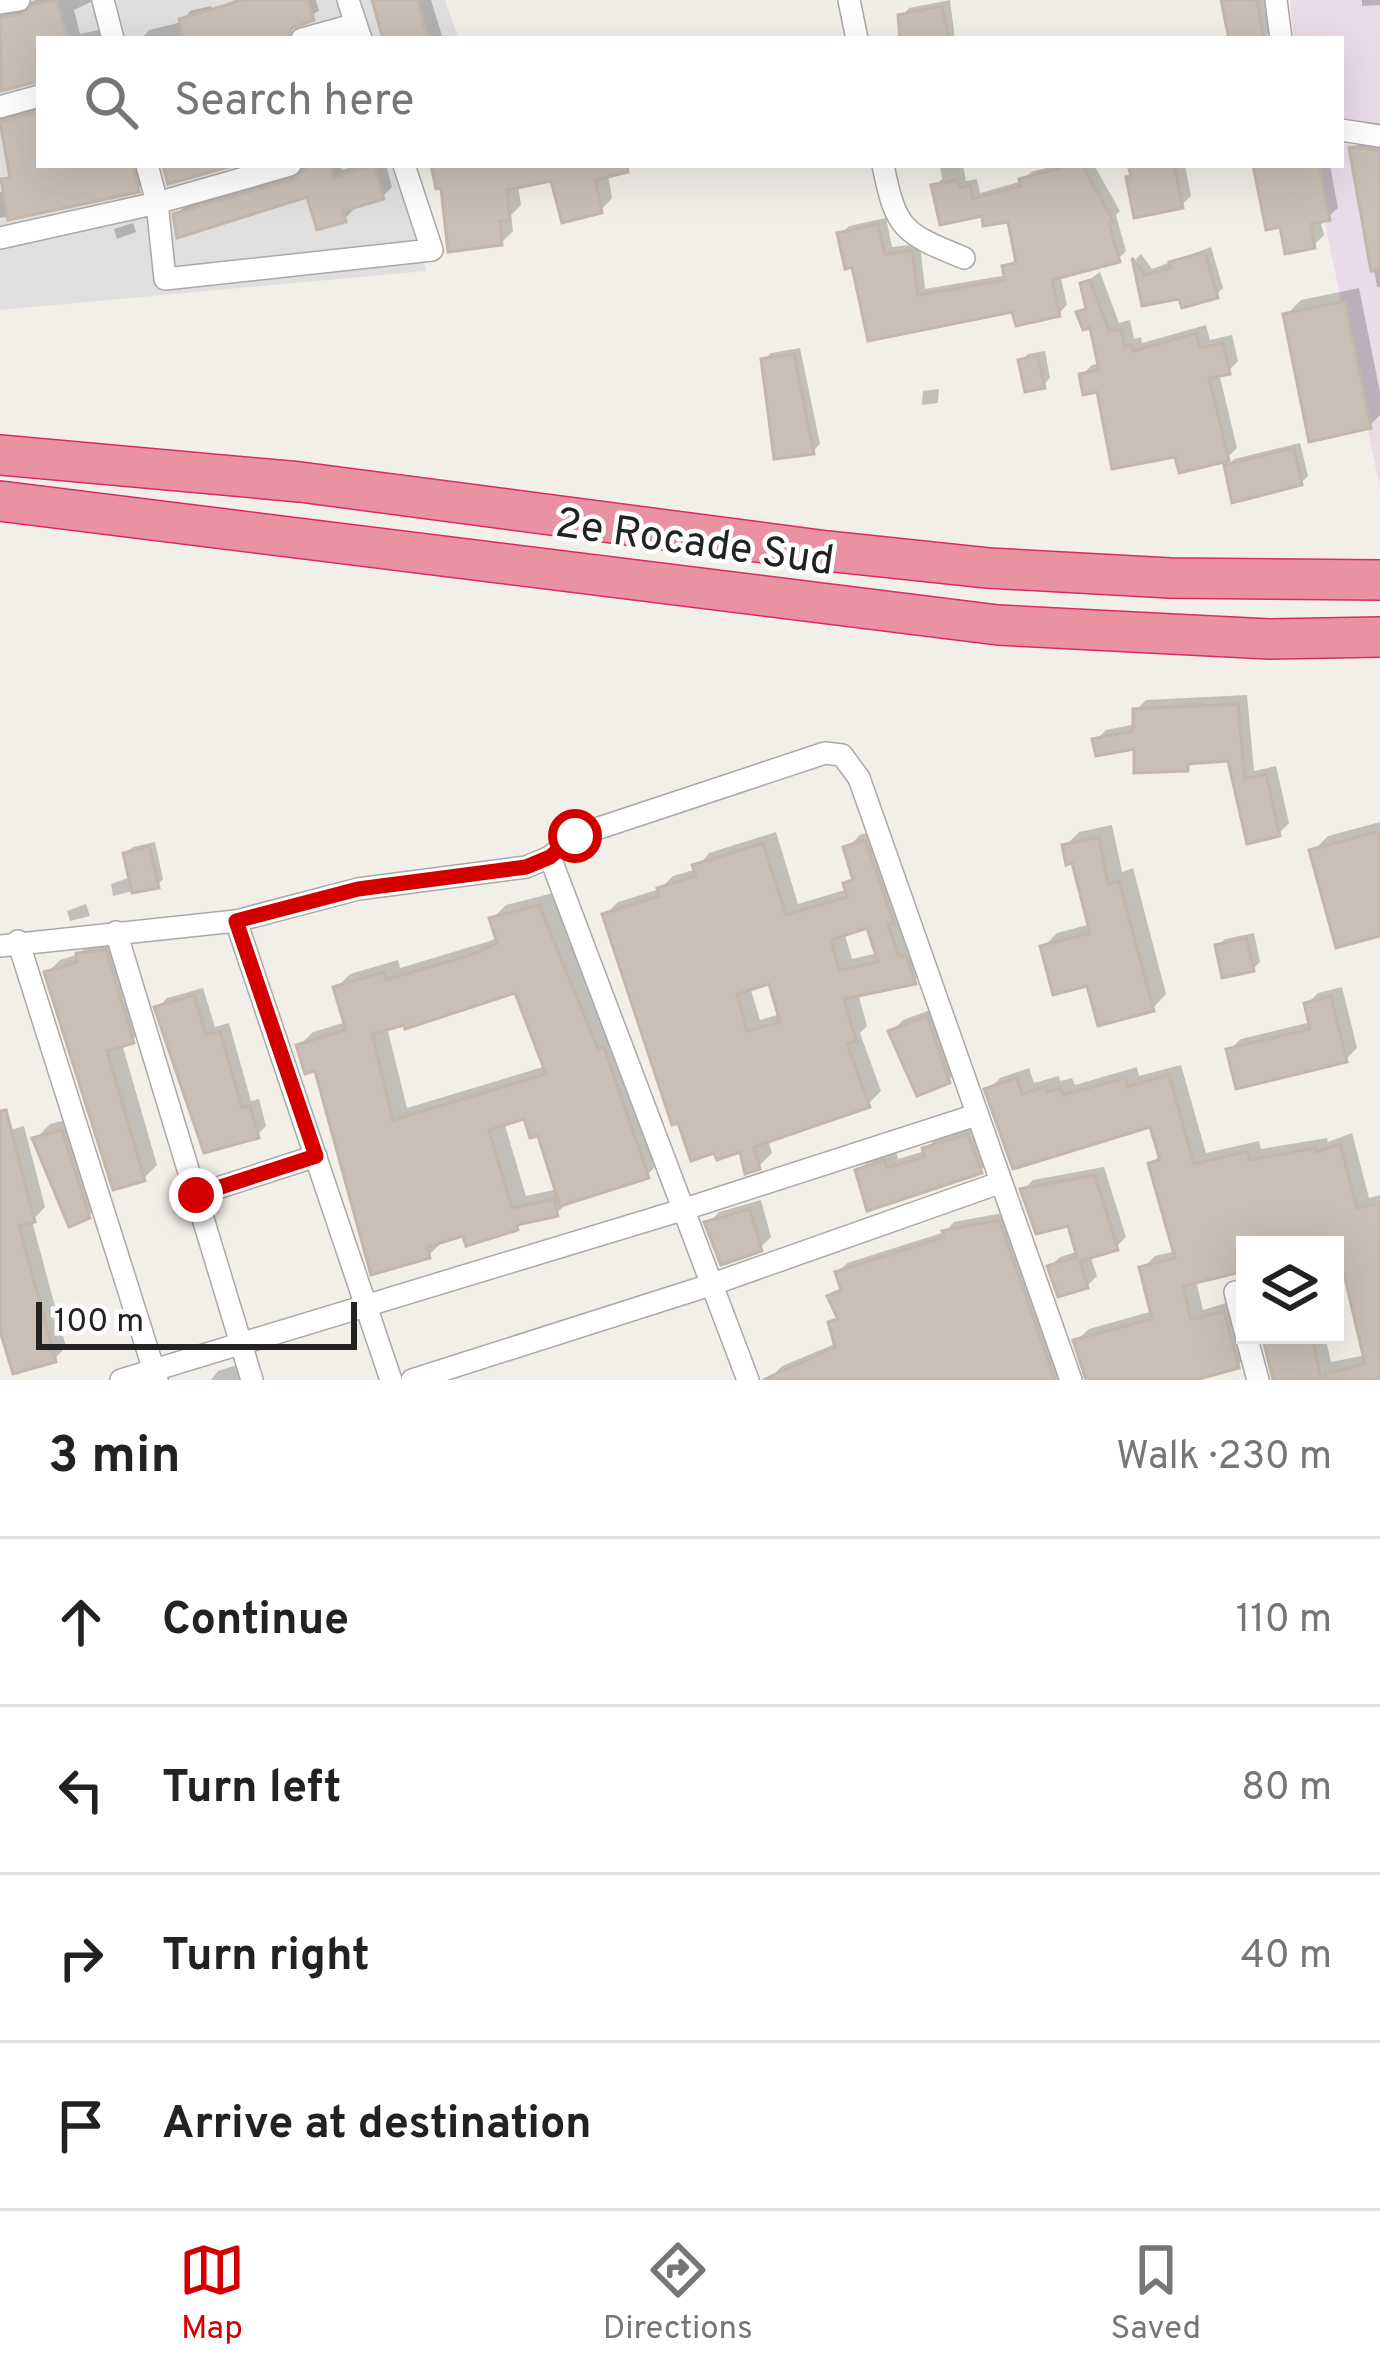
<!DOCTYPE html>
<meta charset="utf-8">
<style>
:root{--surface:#fff;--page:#f6f6f6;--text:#222;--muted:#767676;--line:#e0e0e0;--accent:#d40000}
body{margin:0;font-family:Overpass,sans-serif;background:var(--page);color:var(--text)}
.controls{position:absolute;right:36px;bottom:36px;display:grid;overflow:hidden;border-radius:0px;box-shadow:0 12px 48px #0002}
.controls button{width:108px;height:108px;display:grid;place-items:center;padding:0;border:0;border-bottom:3px solid var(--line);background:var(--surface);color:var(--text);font:60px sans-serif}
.scale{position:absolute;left:36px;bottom:30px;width:321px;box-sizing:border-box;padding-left:12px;border:6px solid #222;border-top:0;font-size:33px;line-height:42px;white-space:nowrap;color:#222;-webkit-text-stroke:9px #fff;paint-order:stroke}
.stop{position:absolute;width:36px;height:36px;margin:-27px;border:9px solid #d40000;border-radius:50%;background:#fff}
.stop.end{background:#d40000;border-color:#fff;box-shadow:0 3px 12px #0008}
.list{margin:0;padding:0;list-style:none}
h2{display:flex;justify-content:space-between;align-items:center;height:156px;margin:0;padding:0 48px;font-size:51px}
h2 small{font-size:39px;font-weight:400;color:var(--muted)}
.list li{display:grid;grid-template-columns:78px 1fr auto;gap:36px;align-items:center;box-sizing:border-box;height:168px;padding:0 48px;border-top:3px solid var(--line)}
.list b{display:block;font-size:45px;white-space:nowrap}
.list em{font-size:39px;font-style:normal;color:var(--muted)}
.icon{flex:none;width:66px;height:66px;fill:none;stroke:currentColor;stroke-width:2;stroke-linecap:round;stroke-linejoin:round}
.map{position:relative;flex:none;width:1380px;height:1380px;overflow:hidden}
.search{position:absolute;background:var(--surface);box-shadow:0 12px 48px #0002;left:36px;right:36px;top:36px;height:132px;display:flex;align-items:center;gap:30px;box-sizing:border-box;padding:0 42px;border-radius:0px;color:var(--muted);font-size:45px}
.sheet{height:828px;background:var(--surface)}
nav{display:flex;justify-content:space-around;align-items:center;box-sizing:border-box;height:168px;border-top:3px solid var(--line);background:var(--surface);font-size:33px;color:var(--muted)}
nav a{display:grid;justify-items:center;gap:6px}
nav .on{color:var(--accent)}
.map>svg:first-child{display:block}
</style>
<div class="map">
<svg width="1380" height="1380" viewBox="0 0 1380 1380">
<rect width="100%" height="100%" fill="#f2efe9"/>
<path fill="#e0dfdf" d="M0 0H445L459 39H39V165H396L426 271 0 310Z"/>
<path fill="#ebdbe8" d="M1290 0H1380V489L1313 165H1341V39H1294Z"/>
<g fill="#0003" fill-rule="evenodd">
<path d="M36 0H95L74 10 80 34 108 28 113 39H39V79L0 91V4L15 9Z"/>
<path d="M235 0H316L319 11 296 23 286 36 276 39H141L149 30 182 22 190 11 211 6 212 10Z"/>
<path d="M375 0H431L443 39H390Z"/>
<path d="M950 0 955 39H903L901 17 909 8Z"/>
<path d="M1224 0H1268L1273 27 1265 39H1232Z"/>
<path d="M1362 0H1380V5L1362 6Z"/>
<path d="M0 104 39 105V165H144L148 179 137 189 0 218V192L6 190 4 180 12 172 10 130 0 120Z"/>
<path d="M1368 134 1380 135V287H1377L1353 149Z"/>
<path d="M307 165H341L342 170 359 165H386L392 187 383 196 353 205 354 209 344 219 309 193 176 215 186 205Z"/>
<path d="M434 165H622L608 174 612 198 601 210 553 178 518 185 521 205 511 215 513 231 501 243 444 185Z"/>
<path d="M940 165H963L966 181 977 179 980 193 1022 181 1031 172 1057 165H1094L1120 211 1116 215 1126 251 1118 259 1060 274 1067 305 1059 313 1015 309 871 338 855 264 841 234 849 226 886 218 892 247 920 244 925 289 1007 275 1005 267 1018 258 1010 218 984 213 935 186 942 179Z"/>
<path d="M1131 165H1185L1191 196 1181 205 1134 174Z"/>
<path d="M1256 165H1330L1338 208 1328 217 1320 219 1324 235 1314 245 1282 224Z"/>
<path d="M133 223 136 232 117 239 114 229Z"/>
<path d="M1211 247 1223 288 1216 295 1182 296 1144 303 1136 259 1141 254 1152 269Z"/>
<path d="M1100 272 1119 323 1130 320 1134 339 1141 337 1142 343 1206 325 1210 340 1232 335 1238 361 1228 371 1219 373 1237 448 1227 458 1178 453 1082 375 1092 365 1101 363 1092 324 1080 313 1088 305 1083 284Z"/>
<path d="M1359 288 1380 392V415L1369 426 1286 315 1301 300Z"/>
<path d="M800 348 820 444 813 451 764 360 771 353Z"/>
<path d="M1045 351 1050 378 1043 385 1021 361 1028 354Z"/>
<path d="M939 389 938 403 922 405 923 391Z"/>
<path d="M1300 443 1308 476 1301 483 1227 466 1234 459Z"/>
<path d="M1247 695 1254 771 1276 766 1289 823 1279 833 1230 758 1194 761 1186 768 1137 746 1096 740 1106 730 1136 724V710L1146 700Z"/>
<path d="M1380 822V933L1313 851 1328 836Z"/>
<path d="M1112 825 1122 872 1133 868 1166 994 1152 1009 1089 982 1043 947 1057 933 1091 924 1074 860 1065 846 1079 832Z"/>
<path d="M878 829 927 968 914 981 858 993 867 1026 860 1033 881 1091 868 1104 768 1139 772 1153 759 1166 742 1148 605 915 618 902 660 889 673 876 697 869 709 853 776 832 798 904 848 889 847 884 855 876 847 848 860 835ZM868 924 878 953 852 959 844 932ZM771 981 780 1014 760 1020 750 987Z"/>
<path d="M155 842 163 879 157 885 113 896 111 884 131 877 126 853 133 847Z"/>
<path d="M553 893 661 1161 647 1175 570 1200 557 1213 524 1221 517 1228 465 1233 443 1241 429 1255 317 1068 299 1046 313 1032 346 1022 336 988 350 974 398 960 400 968 490 941 498 937 492 919 506 905ZM516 989 546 1066 407 1108 387 1027ZM526 1115 540 1132 558 1189 526 1196 504 1122Z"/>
<path d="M86 904 90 916 70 921 67 911Z"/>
<path d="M1254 933 1260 962 1253 969 1218 946 1225 939Z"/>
<path d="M119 938 146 1027 132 1040 122 1044 157 1165 143 1179 47 973 60 960 79 954 92 941Z"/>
<path d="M1342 987 1357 1048 1346 1059 1229 1050 1241 1039 1311 1022 1307 1004 1318 993Z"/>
<path d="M203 988 215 1027 229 1023 251 1101 259 1099 266 1126 257 1135 158 1008 167 998Z"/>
<path d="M938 1007 960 1069 949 1080 892 1031 903 1020Z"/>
<path d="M1181 1065 1206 1153 1259 1141 1261 1149 1327 1138 1328 1142 1352 1133 1369 1198 1380 1195V1380H1275L1264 1335H1325L1331 1362 1366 1355 1349 1281 1335 1284V1245H1245V1275L1241 1269 1196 1280 1203 1310 1236 1300 1250 1353 1238 1365 1184 1380H1089L1076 1341 1089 1329 1153 1311 1143 1268 1155 1256 1176 1251 1151 1164 1161 1154 1153 1123 988 1090 1000 1078 1029 1068 1034 1083 1059 1076 1060 1081 1072 1078 1075 1085 1137 1067 1139 1076Z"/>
<path d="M77 1117 103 1201 88 1216 35 1139 50 1124Z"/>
<path d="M980 1124 992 1159 981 1170 858 1171 870 1159 896 1151 898 1159 925 1151 936 1138Z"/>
<path d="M24 1126 45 1207 32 1221 66 1347 54 1359 0 1321V1133Z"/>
<path d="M1104 1167 1126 1237 1116 1247 1090 1255 1097 1276 1087 1286 1050 1266 1060 1257 1079 1251 1070 1222 1023 1190 1033 1180Z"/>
<path d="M761 1200 771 1237 760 1248 708 1224 719 1212Z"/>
<path d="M1008 1212 1070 1380H775L773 1375 782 1366 837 1343 831 1323 839 1315 831 1297 843 1287 838 1272 847 1263 945 1232 954 1222Z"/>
<path d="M240 1364 246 1380H211L218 1371Z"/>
</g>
<g fill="#c7bfb8" stroke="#c4b6ab" stroke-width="3" fill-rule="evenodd">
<path d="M56 0 68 39H39V81L1 91 0 18 22 14 33 4Z"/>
<path d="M243 0H308L314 20 292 28 287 39H183L179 19Z"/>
<path d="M372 0H417L428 39H383Z"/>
<path d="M1221 0H1257L1264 39H1229Z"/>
<path d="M942 6 949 39H900L898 15Z"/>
<path d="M39 112V165H132L139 192 8 220 1 179 10 178 0 122Z"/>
<path d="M1354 147 1380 151V271H1371L1349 148Z"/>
<path d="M163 165H235L168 184Z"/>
<path d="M310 165H330L333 178 374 165 384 199 343 211 346 222 317 230 307 197 177 238 173 214 294 179Z"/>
<path d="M431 165H627L628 172 595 180 602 213 562 223 551 181 507 190 510 220 500 221 502 245 448 252 441 188 436 189Z"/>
<path d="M1058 165H1082L1114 222 1109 223 1120 262 1052 280 1060 316 1016 326 1012 312 868 341 852 267 845 269 837 233 878 224 885 254 912 251 918 295 1005 280 1002 266 1016 263 1008 222 983 226 982 216 940 225 931 185 957 180 959 188 970 185 973 199 1021 186 1019 179 1060 168Z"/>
<path d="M1128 165H1174L1183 208 1134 218 1126 177 1131 176Z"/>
<path d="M1253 165H1319L1330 220 1311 224 1315 248 1285 254 1280 227 1266 230Z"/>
<path d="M1205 252 1218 298 1182 308 1179 299 1142 306 1132 258 1145 275 1171 268 1169 262Z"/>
<path d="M1090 280 1109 331 1121 329 1125 347 1132 345 1133 351 1196 333 1200 348 1223 343 1230 374 1209 378 1229 461 1179 473 1175 457 1112 469 1097 392 1083 395 1079 374 1099 370 1090 328 1083 330 1076 312 1086 309 1080 283Z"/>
<path d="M1345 301 1371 428 1309 442 1283 314Z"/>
<path d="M794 354 814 454 774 459 761 359Z"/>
<path d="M1038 356 1045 388 1025 392 1018 360Z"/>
<path d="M1294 448 1302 485 1232 503 1224 465Z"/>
<path d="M1238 704 1245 779 1266 774 1280 836 1247 844 1228 761 1188 764V771L1134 773V749L1096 756 1092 739 1133 731V709Z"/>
<path d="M1380 831V936L1336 948 1309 850Z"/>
<path d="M1099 837 1108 884 1119 881 1154 1011 1098 1026 1087 986 1053 995 1040 946 1090 933 1072 863 1066 865 1062 845Z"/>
<path d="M865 840 894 923 888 924 899 957 906 956 916 984 844 999 856 1041 847 1044 870 1107 754 1147 760 1169 745 1174 740 1152 717 1160 714 1153 691 1161 678 1123 672 1125 602 914 659 896 657 888 696 876 692 865 763 843 786 915 847 897 843 883 853 880 843 847ZM867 928 878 962 839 970 831 940ZM769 984 780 1022 747 1031 737 994Z"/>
<path d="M149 846 159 888 132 893 123 853Z"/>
<path d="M539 905 598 1049 604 1047 649 1178 560 1206 538 1136 530 1138 524 1119 489 1130 512 1208 554 1199 558 1216 517 1225 518 1230 466 1246 463 1236 427 1247 430 1258 371 1275 315 1071 305 1074 296 1045 346 1030 333 987 384 972 386 980 473 954 497 943 489 918ZM515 993 546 1074 393 1120 372 1034 404 1025 405 1029Z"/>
<path d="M1247 938 1254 971 1222 978 1215 945Z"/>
<path d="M106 950 134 1043 107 1051 145 1181 113 1190 44 972 77 962 76 953Z"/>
<path d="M194 995 206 1035 220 1031 242 1108 250 1106 259 1138 204 1153 154 1007Z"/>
<path d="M1331 996 1347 1062 1236 1089 1226 1049 1310 1029 1304 1003Z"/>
<path d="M927 1016 950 1083 917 1096 888 1031Z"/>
<path d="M1169 1075 1194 1164 1248 1151 1249 1160 1315 1148 1316 1152 1340 1144 1357 1208 1380 1203V1380H1325V1374L1365 1364 1341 1261 1335 1262V1245H1245V1271L1183 1286 1191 1320 1224 1311 1239 1368 1196 1380H1086L1073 1340 1152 1319 1139 1267 1175 1258 1148 1163 1160 1160 1150 1127 1013 1169 984 1089 1017 1078 1022 1094 1047 1086 1048 1092 1060 1088 1063 1095 1125 1078 1127 1087Z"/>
<path d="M6 1110 35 1222 19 1226 56 1362 13 1374 0 1331V1111Z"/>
<path d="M62 1130 90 1218 69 1227 32 1138Z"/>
<path d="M968 1134 982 1173 867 1211 855 1170 884 1160 887 1168 924 1157 922 1148Z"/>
<path d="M1095 1175 1118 1250 1080 1261 1088 1288 1058 1297 1047 1266 1077 1257 1068 1226 1036 1234 1020 1189Z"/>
<path d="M750 1209 762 1251 721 1265 704 1222Z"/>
<path d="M999 1220 1055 1380H763L835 1347 828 1322 838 1319 827 1296 841 1290 835 1272 944 1237 942 1231Z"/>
<path d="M1262 1335H1312L1321 1380H1273Z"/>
</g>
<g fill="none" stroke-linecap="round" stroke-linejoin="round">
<defs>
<g id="street">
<path d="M103 0 113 39"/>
<path d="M348 0 361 39"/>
<path d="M849 0 857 39"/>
<path d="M1276 0 1281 39"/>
<path d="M0 3 19 0"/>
<path d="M302 39 356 24"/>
<path d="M0 107 39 96"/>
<path d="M1341 130 1380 136"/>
<path d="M147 165 157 203 165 279 432 250 404 165"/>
<path d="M883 165C896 230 903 233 964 258"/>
<path d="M0 238 157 203 290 165"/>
<path d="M550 857 748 1380"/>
<path d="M236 921 391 1380"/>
<path d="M116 932 252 1380"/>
<path d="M18 941 157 1380"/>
<path d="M0 946 236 921 358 889 526 867 550 857 575 836 825 753 842 755 859 778 1071 1380"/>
<path d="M196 1195 316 1156"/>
<path d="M1235 1292 1245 1331"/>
<path d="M1246 1335 1258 1380"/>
<path d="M121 1380 685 1209 976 1115"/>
<path d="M412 1380 710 1285 999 1183"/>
</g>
<g id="highway">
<path d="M0 455 300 482 827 551 988 568 1170 578 1380 580"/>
<path d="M0 501 998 625 1269 639 1380 637"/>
</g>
</defs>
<use href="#street" stroke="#a9a9a9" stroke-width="24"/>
<use href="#highway" stroke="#dc2a67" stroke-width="42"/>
<use href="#street" stroke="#fff" stroke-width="21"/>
<use href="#highway" stroke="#e892a2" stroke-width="39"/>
</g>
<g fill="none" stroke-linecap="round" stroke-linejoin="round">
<path stroke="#d40000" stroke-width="15" d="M196 1195 316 1156 236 921 358 889 526 867 550 857 575 836"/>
</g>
<g text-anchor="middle" stroke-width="9" stroke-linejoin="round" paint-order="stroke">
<g font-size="42" fill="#222" stroke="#fff">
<text transform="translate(695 540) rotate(8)" y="15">2e Rocade Sud</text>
</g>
</g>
</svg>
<div class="controls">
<button><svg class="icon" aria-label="layers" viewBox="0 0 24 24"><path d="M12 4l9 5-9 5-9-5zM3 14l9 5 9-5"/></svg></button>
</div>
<div class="scale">100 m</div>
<div class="stop" style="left:575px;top:836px"></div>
<div class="stop end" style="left:196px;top:1195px"></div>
<div class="search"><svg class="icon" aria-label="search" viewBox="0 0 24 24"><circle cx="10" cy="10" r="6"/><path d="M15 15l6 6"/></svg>Search here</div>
</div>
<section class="sheet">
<h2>3 min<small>Walk · 230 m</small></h2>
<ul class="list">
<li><svg class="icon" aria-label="ahead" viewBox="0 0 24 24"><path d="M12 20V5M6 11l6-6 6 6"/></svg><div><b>Continue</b></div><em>110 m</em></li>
<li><svg class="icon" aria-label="left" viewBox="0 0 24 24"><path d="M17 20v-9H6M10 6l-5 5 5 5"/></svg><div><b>Turn left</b></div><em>80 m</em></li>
<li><svg class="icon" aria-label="right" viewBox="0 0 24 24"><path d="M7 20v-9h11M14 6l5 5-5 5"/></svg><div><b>Turn right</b></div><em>40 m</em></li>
<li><svg class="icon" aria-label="arrive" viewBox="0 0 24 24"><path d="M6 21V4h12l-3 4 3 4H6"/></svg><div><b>Arrive at destination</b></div></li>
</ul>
</section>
<nav>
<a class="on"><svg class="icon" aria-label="map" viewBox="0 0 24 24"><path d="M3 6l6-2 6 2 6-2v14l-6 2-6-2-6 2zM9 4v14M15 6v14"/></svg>Map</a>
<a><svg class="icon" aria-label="directions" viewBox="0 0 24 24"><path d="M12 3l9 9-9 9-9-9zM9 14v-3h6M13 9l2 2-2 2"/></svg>Directions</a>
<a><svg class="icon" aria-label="saved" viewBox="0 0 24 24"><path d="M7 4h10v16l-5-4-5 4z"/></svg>Saved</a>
</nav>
